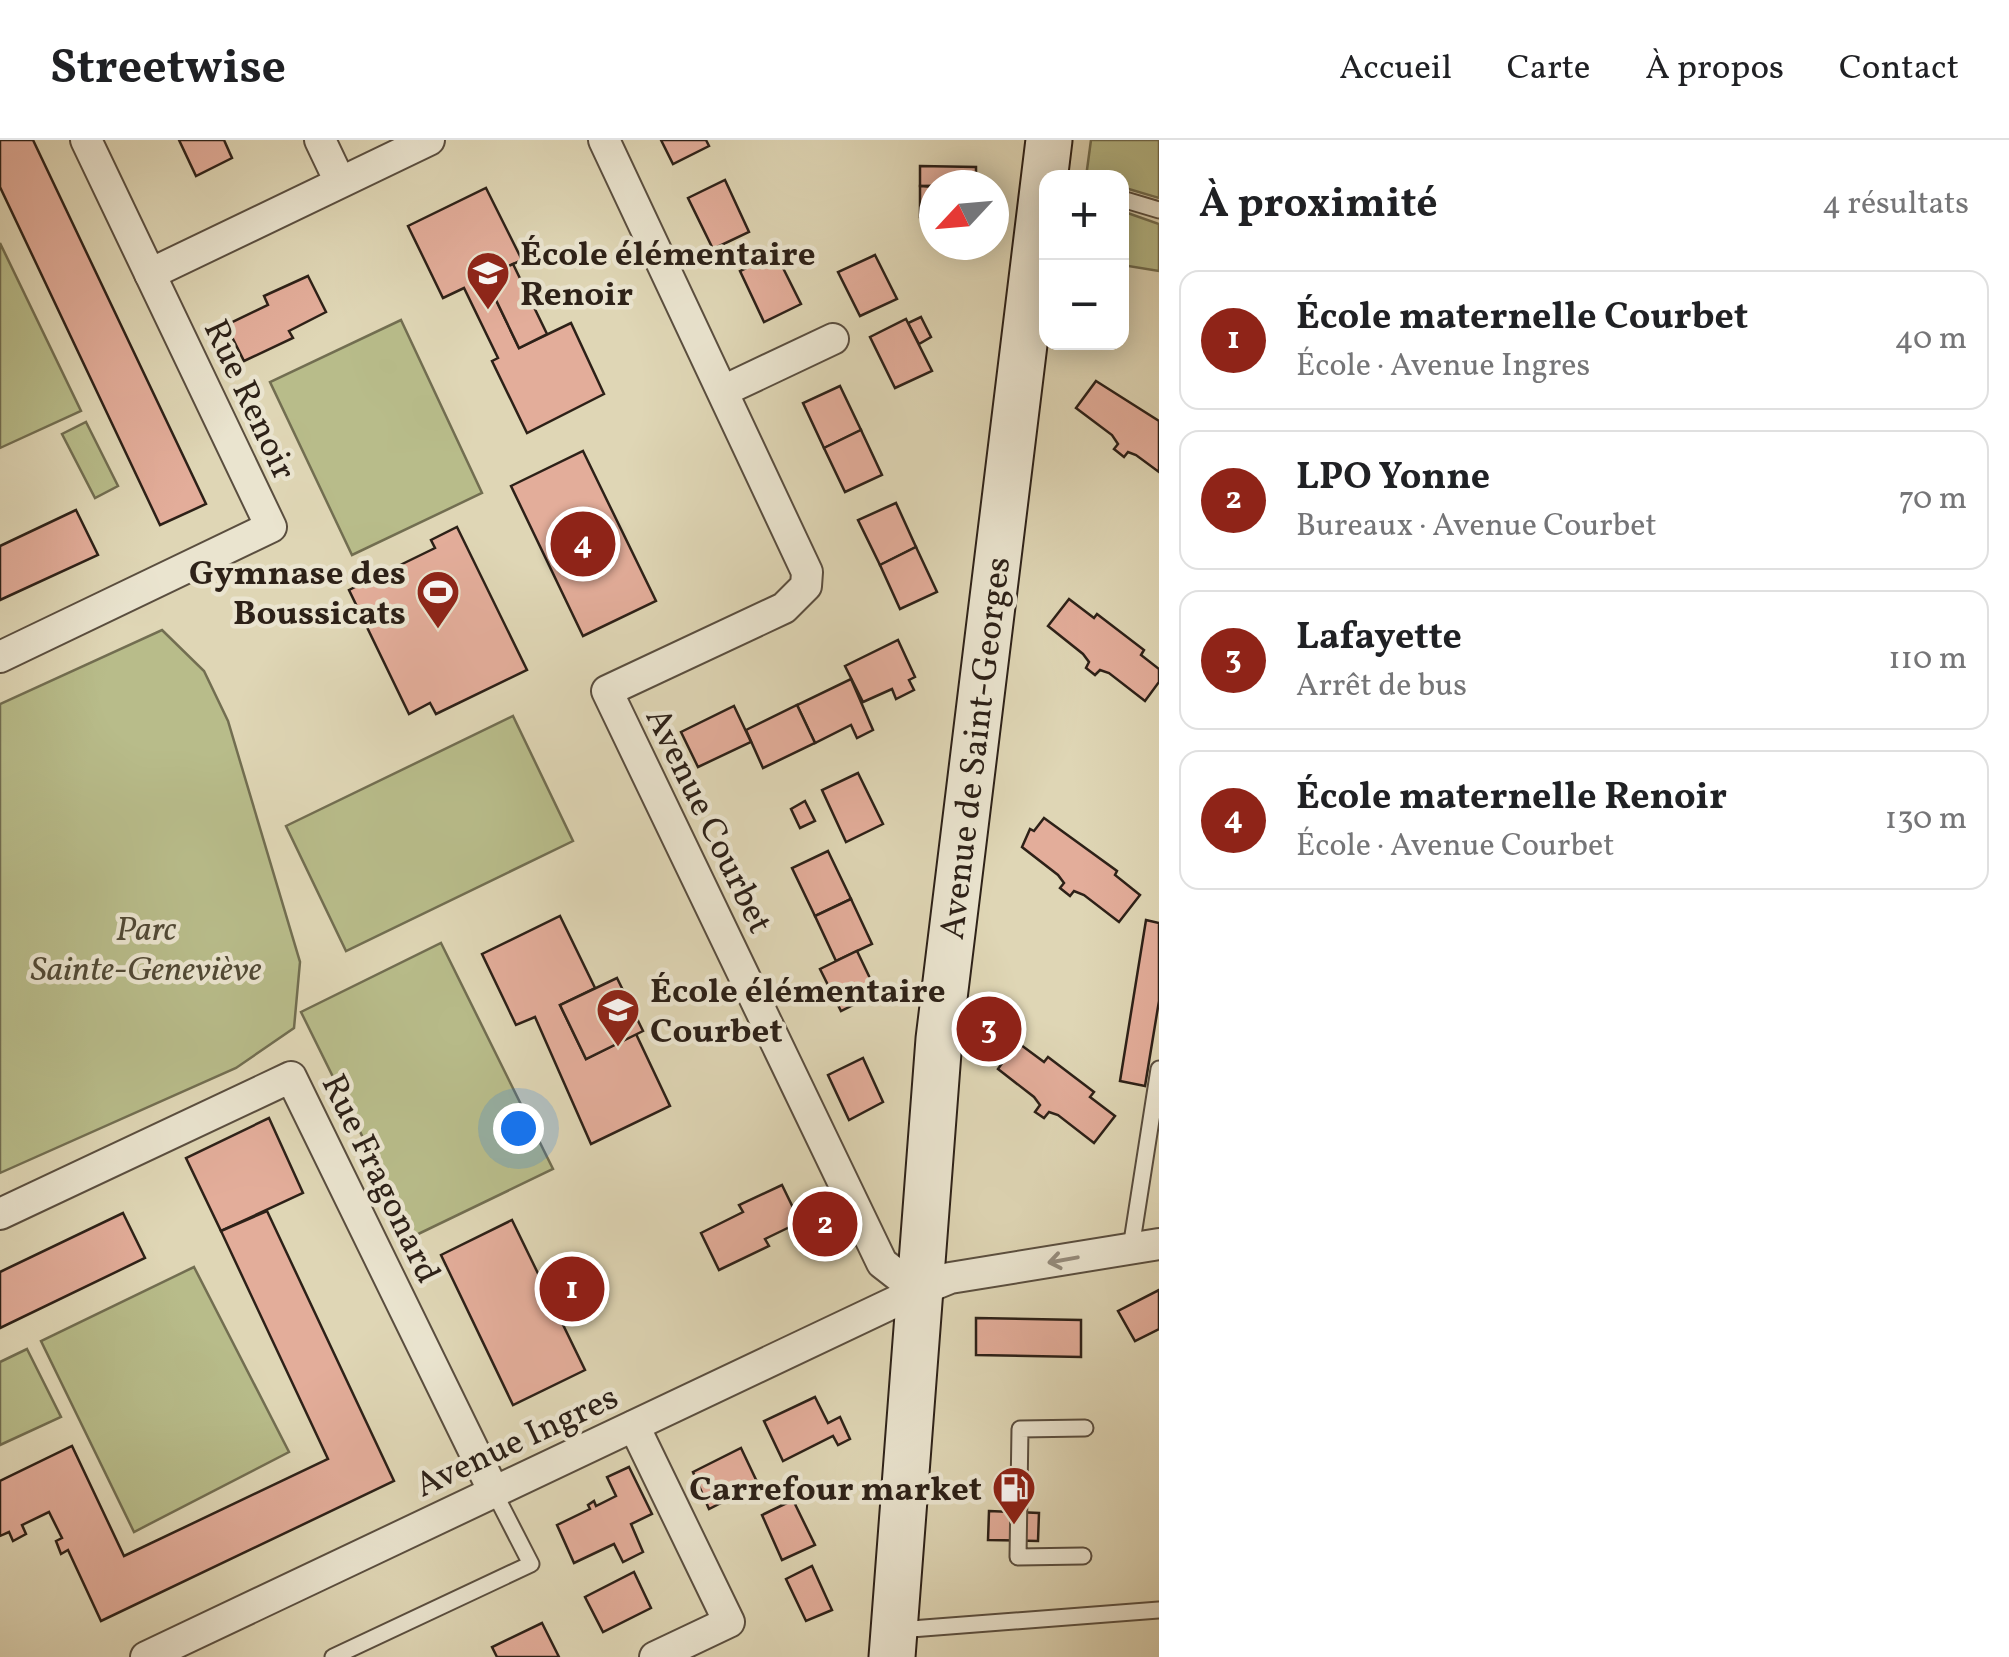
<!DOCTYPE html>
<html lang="fr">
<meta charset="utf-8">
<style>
:root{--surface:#fff;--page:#f2f2f2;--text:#202124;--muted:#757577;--line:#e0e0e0;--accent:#8f2418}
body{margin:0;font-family:Vollkorn,serif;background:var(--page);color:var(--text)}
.controls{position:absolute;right:30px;top:30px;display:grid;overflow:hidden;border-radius:20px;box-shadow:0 5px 25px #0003}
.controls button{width:90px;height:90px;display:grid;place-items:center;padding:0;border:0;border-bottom:2px solid var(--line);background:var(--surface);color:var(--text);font:50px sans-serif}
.compass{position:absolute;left:919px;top:30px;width:90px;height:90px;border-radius:50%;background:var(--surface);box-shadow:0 5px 25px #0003;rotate:244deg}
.you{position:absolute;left:518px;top:988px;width:35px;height:35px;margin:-25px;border:8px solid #fff;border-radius:50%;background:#1a73e8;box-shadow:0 0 0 15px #1a73e833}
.badge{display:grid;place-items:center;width:65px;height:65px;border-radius:50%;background:var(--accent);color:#fff;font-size:32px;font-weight:700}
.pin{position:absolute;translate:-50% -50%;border:5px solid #fff;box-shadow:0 2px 10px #0006}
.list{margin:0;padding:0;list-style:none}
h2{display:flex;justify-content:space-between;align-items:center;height:130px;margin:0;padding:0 40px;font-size:42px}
h2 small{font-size:32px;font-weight:400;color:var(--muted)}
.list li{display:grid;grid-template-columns:65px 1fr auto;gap:30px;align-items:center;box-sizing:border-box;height:140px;margin:0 20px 20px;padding:0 20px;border:2px solid var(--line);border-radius:20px}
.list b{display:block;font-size:38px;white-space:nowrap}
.list p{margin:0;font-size:32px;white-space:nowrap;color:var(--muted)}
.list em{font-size:32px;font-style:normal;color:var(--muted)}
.map{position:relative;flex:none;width:1159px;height:1517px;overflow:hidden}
header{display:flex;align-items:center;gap:60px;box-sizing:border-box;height:140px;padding:0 50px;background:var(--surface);border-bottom:2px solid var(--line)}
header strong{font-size:48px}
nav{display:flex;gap:55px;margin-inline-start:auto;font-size:35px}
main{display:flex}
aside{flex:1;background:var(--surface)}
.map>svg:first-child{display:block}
</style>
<header>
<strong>Streetwise</strong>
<nav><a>Accueil</a><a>Carte</a><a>À propos</a><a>Contact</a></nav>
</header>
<main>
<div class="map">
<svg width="1159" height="1517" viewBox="0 0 1159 1517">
<rect width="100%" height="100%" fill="#dfd6b5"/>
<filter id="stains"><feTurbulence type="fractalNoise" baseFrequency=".002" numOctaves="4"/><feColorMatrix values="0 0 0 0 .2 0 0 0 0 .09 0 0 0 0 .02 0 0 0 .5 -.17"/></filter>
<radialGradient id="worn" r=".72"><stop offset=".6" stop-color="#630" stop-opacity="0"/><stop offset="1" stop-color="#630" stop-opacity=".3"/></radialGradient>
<g fill="#b8bc8a" stroke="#726e51" stroke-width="2.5">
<path d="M1091 0H1159V58L1122 47V38L1086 37Z"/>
<path d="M1122 71 1159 84V131L1122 125Z"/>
<path d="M0 103 81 271 0 308Z"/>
<path d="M401 180 482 353 352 415 270 242Z"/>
<path d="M86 282 118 346 95 358 62 294Z"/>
<path d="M162 490 204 531 228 581 300 822 294 888 236 928 0 1033V564Z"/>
<path d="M513 576 573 701 346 811 286 686Z"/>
<path d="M441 803 553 1029 412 1097 301 872Z"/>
<path d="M194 1127 289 1312 134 1392 41 1201Z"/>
<path d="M27 1209 61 1277 0 1305V1222Z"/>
</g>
<g fill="#e3ad9a" stroke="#2d2118" stroke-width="2.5">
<path d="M0 0H33L206 364 160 385 0 47Z"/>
<path d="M179 0H224L232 18 196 36Z"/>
<path d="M661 0H706L709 6 673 24Z"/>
<path d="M920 26 976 27V45L920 46Z"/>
<path d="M725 40 749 92 713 109 688 58Z"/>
<path d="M920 46 934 47V78L920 77Z"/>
<path d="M486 48 522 120 485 137 519 208 571 183 604 254 527 293 492 221 498 218 464 148 443 158 408 86Z"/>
<path d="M776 114 801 164 764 182 740 131Z"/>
<path d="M875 115 897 159 860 176 838 132Z"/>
<path d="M513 124 547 194 519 208 485 137Z"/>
<path d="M308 136 326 172 289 191 293 198 244 221 226 185 268 165 264 156Z"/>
<path d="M921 177 931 197 919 204 908 183Z"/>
<path d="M906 179 932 231 895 248 870 197Z"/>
<path d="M1096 241 1159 281V332L1136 315 1128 312 1124 317 1114 309 1118 304 1112 295 1076 268Z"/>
<path d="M840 246 861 290 824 308 803 263Z"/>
<path d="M861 290 882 335 845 352 824 308Z"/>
<path d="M583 311 656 461 583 496 511 346Z"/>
<path d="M896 363 916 407 880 425 858 380Z"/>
<path d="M76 370 98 415 0 460V406Z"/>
<path d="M457 387 527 530 436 574 430 563 409 574 349 450 435 408 431 400Z"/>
<path d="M916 407 937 452 900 469 880 425Z"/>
<path d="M1069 459 1094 478 1097 474 1144 510 1141 515 1159 529V542L1145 561 1109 533 1100 530 1095 535 1086 528 1089 522 1083 514 1048 486Z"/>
<path d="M898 500 915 537 909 540 914 550 896 559 892 549 863 562 845 526Z"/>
<path d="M851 539 873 590 857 598 851 585 815 603 797 565Z"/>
<path d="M797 565 815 603 763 628 746 590Z"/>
<path d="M734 566 751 602 698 627 681 592Z"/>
<path d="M858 633 883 684 846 702 822 650Z"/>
<path d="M805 661 815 681 800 688 791 669Z"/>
<path d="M1044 678 1117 731 1115 735 1140 755 1119 782 1084 755 1074 751 1070 756 1060 748 1064 743 1058 735 1022 707 1030 689 1034 691Z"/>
<path d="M828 711 851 759 815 776 792 728Z"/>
<path d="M851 759 872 804 836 821 815 776Z"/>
<path d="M560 776 595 848 560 865 586 919 636 894 670 966 591 1004 535 877 516 885 482 814Z"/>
<path d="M1146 780 1159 783V861L1145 946 1120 941Z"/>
<path d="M857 811 877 853 841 871 820 829Z"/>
<path d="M617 838 643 891 586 919 560 865Z"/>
<path d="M1017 902 1044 922 1048 917 1094 952 1090 957 1115 976 1094 1003 1058 975 1049 972 1044 978 1035 972 1040 965 1034 957 998 929Z"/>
<path d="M863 918 883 962 849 980 828 935Z"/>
<path d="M269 978 303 1053 221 1091 186 1018Z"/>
<path d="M782 1045 800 1082 765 1099 769 1106 719 1130 701 1093 743 1072 739 1065Z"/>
<path d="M267 1071 394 1341 101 1481 68 1410 61 1414 56 1401 62 1398 49 1372 22 1385 26 1394 13 1401 9 1392 0 1396V1341L72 1306 124 1416 328 1319 221 1091Z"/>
<path d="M123 1073 145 1118 0 1188V1132Z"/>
<path d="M512 1080 585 1230 513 1265 441 1115Z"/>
<path d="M1159 1150V1189L1135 1201 1118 1171Z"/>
<path d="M976 1178 1081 1180V1217L976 1215Z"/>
<path d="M815 1257 828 1283 840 1277 850 1299 838 1305 833 1296 783 1321 764 1281Z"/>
<path d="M741 1308 758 1344 709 1369 693 1332Z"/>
<path d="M629 1327 652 1374 631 1384 643 1412 623 1422 614 1404 574 1423 557 1385 590 1369 588 1365 594 1361 596 1366 616 1356 607 1337Z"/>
<path d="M793 1360 815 1405 782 1420 762 1375Z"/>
<path d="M989 1371 1039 1373 1038 1401 988 1400Z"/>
<path d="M812 1426 832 1470 806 1481 786 1439Z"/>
<path d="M634 1432 651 1468 603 1492 585 1457Z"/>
<path d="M542 1483 559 1517H497L492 1507Z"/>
</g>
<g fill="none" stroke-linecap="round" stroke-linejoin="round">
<defs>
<g id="lane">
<path d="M1122 59 1159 70"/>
<path d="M1131 1108 1159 929"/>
<path d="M1083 1416 1018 1417 1020 1289 1085 1288"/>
<path d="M898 1490 1159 1470"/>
<path d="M333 1517 531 1424 494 1352"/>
</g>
<g id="street">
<path d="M320 0 340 42"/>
<path d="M604 0 807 432 806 446 784 468 607 551 882 1123 918 1151"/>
<path d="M150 134 429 0"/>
<path d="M723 251 833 199"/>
<path d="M0 517 271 387 86 0"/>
<path d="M0 1074 291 937 494 1352"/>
<path d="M634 1286 729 1482 655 1517"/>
<path d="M146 1517 918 1151 950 1138 1159 1104"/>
</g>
<path id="secondary" d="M892 1517 939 899 1049 0"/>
</defs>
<use href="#lane" stroke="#5a4e3f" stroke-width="19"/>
<use href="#street" stroke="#5a4e3f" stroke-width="34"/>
<use href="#secondary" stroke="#2d2118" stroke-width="49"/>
<use href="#lane" stroke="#eae4cf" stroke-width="15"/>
<use href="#street" stroke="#eae4cf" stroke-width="30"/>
<use href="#secondary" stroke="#eae4cf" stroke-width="45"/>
</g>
<defs><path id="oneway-shaft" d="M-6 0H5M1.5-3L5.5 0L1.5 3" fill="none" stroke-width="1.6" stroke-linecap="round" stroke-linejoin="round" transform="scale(2.5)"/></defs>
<use stroke="#958c7d" href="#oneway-shaft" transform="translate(1063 1120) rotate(170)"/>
<defs>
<symbol id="school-pin" viewBox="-11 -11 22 30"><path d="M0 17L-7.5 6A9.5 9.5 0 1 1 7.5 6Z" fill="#8f2418" stroke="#eae4cf"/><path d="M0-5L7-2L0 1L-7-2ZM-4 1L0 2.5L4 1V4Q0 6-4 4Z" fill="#fff"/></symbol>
<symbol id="stadium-pin" viewBox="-11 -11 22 30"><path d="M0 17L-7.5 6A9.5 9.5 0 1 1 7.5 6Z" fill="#8f2418" stroke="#eae4cf"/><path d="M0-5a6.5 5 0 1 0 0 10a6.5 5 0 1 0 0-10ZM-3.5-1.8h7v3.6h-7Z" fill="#fff"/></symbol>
<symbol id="fuel-pin" viewBox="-11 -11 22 30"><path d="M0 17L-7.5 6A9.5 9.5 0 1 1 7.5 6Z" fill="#8f2418" stroke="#eae4cf"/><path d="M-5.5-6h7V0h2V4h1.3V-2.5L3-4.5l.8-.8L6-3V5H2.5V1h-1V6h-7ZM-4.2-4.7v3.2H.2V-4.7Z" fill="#fff"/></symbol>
</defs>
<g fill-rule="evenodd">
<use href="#school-pin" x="463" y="108" width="50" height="68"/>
<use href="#stadium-pin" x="413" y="427" width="50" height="68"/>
<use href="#school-pin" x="593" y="845" width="50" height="68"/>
<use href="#fuel-pin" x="989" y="1323" width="50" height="68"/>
</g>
<g text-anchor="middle" stroke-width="9" stroke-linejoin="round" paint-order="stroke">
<g font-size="35" font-weight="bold" fill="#2d2118" stroke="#eae4cf" text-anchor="start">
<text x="520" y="125">École élémentaire<tspan x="520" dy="40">Renoir</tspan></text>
<text x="406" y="444" text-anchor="end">Gymnase des<tspan x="406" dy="40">Boussicats</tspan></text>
<text x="650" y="862">École élémentaire<tspan x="650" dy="40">Courbet</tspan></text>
<text x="982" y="1360" text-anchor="end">Carrefour market</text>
</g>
<g font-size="35" fill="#2d2118" stroke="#eae4cf">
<text transform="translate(251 259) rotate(65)" y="12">Rue Renoir</text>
<text transform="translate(974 608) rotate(-83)" y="12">Avenue de Saint-Georges</text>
<text transform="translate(710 680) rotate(64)" y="12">Avenue Courbet</text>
<text transform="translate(382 1038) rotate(64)" y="12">Rue Fragonard</text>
<text transform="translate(516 1300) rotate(-25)" y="12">Avenue Ingres</text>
</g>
<g font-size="35" font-style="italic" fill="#504834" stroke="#eae4cf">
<text x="146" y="800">Parc<tspan x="146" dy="40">Sainte-Geneviève</tspan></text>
</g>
</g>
<rect width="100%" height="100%" filter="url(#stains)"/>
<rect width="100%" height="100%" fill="url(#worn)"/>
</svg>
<div class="controls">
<button>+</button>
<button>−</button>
</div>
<svg class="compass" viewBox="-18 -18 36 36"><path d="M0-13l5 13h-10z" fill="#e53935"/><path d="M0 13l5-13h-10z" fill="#757577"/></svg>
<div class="you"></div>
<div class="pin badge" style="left:572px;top:1149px">1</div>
<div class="pin badge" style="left:825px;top:1084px">2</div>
<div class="pin badge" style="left:989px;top:889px">3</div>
<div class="pin badge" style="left:583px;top:404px">4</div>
</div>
<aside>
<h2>À proximité<small>4 résultats</small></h2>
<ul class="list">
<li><span class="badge">1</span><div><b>École maternelle Courbet</b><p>École · Avenue Ingres</p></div><em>40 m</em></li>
<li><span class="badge">2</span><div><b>LPO Yonne</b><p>Bureaux · Avenue Courbet</p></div><em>70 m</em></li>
<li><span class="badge">3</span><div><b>Lafayette</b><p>Arrêt de bus</p></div><em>110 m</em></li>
<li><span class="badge">4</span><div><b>École maternelle Renoir</b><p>École · Avenue Courbet</p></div><em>130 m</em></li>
</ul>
</aside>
</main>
